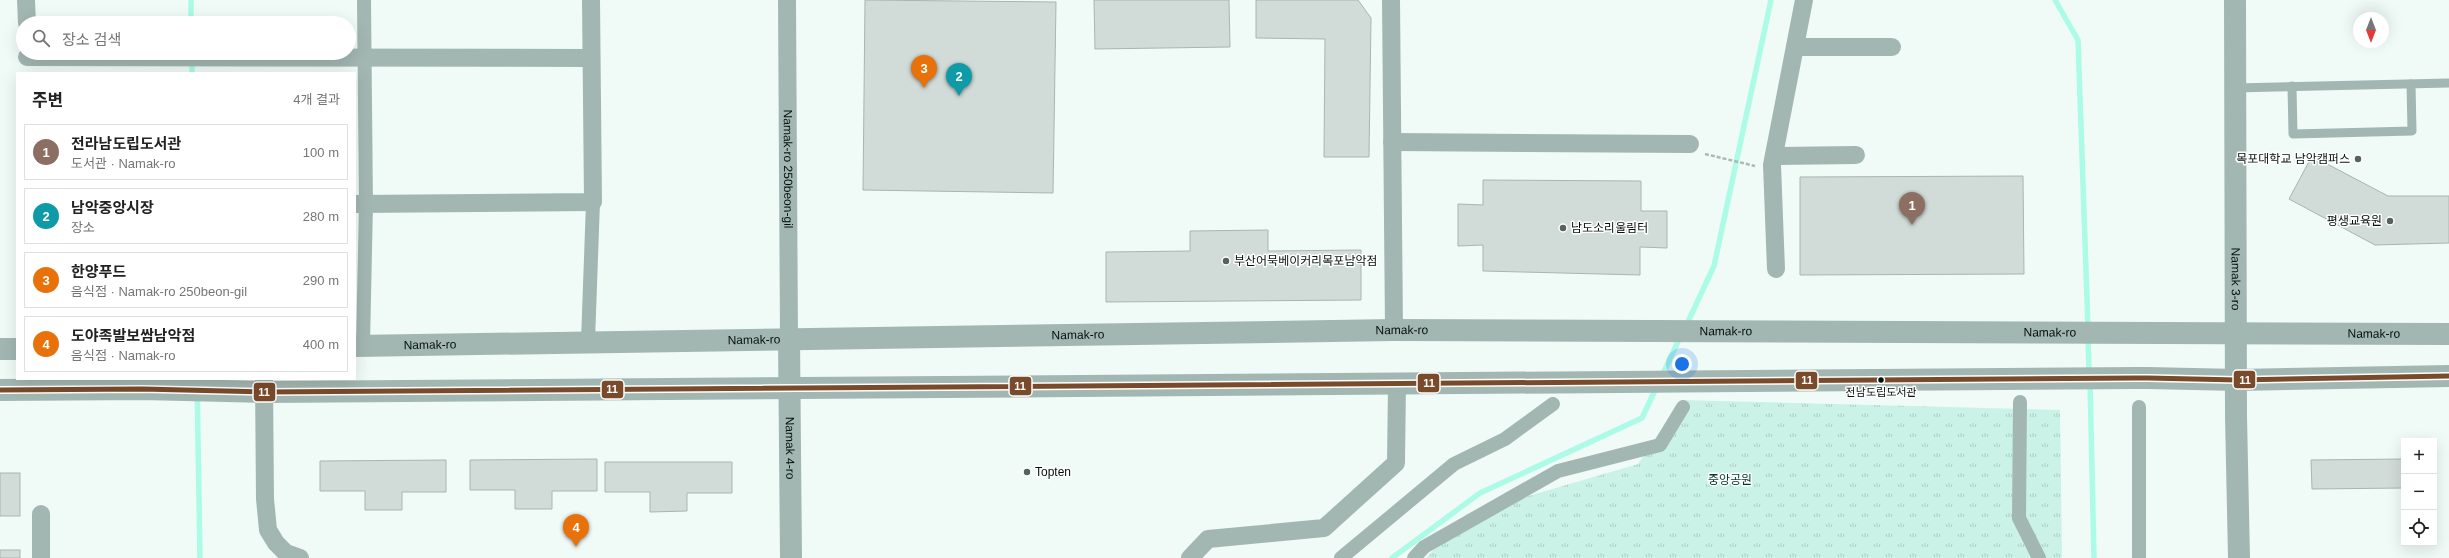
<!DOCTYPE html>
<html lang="ko">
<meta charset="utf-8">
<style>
:root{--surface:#fff;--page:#f2f2f2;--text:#222;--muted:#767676;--line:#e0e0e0;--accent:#7c3aed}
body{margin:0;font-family:Helvetica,"Noto Sans KR",sans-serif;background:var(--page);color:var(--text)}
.controls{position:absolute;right:12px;bottom:12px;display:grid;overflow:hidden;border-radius:0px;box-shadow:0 4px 16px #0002}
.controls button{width:36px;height:36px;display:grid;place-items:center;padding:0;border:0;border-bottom:1px solid var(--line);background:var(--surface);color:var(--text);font:20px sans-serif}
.compass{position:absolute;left:2353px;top:12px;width:36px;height:36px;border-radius:50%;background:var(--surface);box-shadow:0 4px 16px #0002;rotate:180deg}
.you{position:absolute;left:1682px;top:364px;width:14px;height:14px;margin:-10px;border:3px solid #fff;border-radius:50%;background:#1a73e8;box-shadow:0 0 0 6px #1a73e833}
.badge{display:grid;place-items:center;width:26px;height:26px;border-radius:50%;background:var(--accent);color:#fff;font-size:13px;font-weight:700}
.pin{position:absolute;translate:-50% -33px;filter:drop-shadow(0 1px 2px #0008)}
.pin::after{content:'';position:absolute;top:21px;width:14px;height:12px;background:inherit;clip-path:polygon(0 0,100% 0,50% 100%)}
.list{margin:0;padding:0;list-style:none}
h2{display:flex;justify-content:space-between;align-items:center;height:52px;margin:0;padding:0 16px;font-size:17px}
h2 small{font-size:13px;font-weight:400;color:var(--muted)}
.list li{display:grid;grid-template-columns:26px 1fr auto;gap:12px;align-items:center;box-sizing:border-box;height:56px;margin:0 8px 8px;padding:0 8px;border:1px solid var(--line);border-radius:0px}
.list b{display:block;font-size:15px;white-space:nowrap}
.list p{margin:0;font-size:13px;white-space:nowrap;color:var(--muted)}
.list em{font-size:13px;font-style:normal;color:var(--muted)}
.icon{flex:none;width:22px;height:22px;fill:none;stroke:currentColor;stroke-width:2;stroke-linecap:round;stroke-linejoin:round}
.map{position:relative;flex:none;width:2449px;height:558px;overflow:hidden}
.search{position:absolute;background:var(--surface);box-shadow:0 4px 16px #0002;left:16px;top:16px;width:340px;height:44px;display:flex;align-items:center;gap:10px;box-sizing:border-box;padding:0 14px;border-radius:22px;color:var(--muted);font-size:15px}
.panel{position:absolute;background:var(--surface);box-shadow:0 4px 16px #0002;left:16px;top:72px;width:340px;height:308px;border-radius:0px}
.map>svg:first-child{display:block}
</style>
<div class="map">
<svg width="2449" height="558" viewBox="0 0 2449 558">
<defs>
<pattern id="park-tufts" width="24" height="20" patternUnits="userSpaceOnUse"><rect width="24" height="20" fill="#cbf2e7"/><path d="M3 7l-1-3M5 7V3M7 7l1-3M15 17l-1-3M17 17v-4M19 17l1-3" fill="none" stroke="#adcec5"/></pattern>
</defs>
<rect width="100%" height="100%" fill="#f0fbf8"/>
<path fill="url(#park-tufts)" d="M1681 400 2060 410 2062 558H1426L1466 514 1638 464Z"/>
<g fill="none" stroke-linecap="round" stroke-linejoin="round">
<g stroke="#abfbe6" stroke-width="5.5">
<path d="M191 0V23"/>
<path d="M2055 0 2078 40 2088 328"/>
<path d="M192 59V73"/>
<path d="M1686 326 1714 266 1771 0"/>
<path d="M2088 336 2089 374"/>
<path d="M1662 376 1681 335"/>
<path d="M197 379 200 558"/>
<path d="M2090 382 2094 558"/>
<path d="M1392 558 1480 493 1642 418 1657 386"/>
</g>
</g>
<g fill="#d1dbd8" stroke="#aab4b1">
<path d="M865 0 1056 2 1053 193 863 190Z"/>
<path d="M1094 0H1229L1230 47 1095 49Z"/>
<path d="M1256 0H1358L1371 18 1369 157H1324L1325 39 1256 38Z"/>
<path d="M2312 156 2388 196H2449V243L2375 245 2289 199Z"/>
<path d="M2023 176 2024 274 1800 275V177Z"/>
<path d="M1483 180 1641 181V211H1667V248L1640 247V275L1483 271V245L1458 246V204L1483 205Z"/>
<path d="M1268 230V251L1361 250V300L1106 302V252L1190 251V231Z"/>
<path d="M597 459V491H552V509H515V490H470V460Z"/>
<path d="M2404 459V488L2312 489 2311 460Z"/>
<path d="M446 460V492H402V510H365V491H320V461Z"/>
<path d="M605 462H732V493H687V511L650 512V492H605Z"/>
<rect x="0" y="473" width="20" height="43"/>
<rect x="0" y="550" width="20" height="8"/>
</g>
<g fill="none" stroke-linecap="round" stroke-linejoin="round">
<path stroke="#acbab7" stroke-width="2.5" stroke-dasharray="4 2" stroke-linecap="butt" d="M1705 154 1755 166"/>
<g stroke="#a3b7b2" stroke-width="9">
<path d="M2292 86 2293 134 2412 131 2411 84"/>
<path d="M2235 88 2449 83"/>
</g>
<g stroke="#a3b7b2" stroke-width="14">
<path d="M588 341 593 202"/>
<path d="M363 345 366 204 364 0"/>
<path d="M2020 402 2019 518 2039 558"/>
<path d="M2139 407V558"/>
<path d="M1341 558 1454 464 1505 439 1553 404"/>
<path d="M1414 558 1424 547 1558 471 1660 445 1683 407"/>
</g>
<g stroke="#a3b7b2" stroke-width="18">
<path d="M26 0 27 23"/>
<path id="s1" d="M787 0 789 338"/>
<path d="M1391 0 1394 330"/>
<path d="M1795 47H1892"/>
<path d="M27 57 591 58"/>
<path d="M1392 142 1690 144"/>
<path d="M1774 156 1856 155"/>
<path d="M355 204 593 202 591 0"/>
<path d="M1776 269 1772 165 1804 0"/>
<path d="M264 379 265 499 268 530 276 543 286 553 300 558"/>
<path d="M41 558V514"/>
<path d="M1190 558 1208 539 1324 528 1396 463 1397 384"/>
</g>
<g stroke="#a3b7b2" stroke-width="22">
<path id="s2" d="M2235 0 2236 416 2239 558"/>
<path id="s3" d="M789 338 791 558"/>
<path id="s4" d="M355 346 1394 330 2449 334"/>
<path d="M0 349H17"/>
<path d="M0 390 142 389 265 392C892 387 1520 382 2148 378L2238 380 2449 376"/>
</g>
<defs>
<path id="bus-1" d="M0 390 142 389 265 392C892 387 1520 382 2148 378L2238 380 2449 376"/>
</defs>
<use href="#bus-1" stroke="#fff" stroke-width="8"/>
<use href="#bus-1" stroke="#7a4b2a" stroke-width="5"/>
</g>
<g fill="#57625f" stroke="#fff" stroke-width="1.5">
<circle cx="2358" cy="159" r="4"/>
<circle cx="2390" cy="221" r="4"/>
<circle cx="1563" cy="228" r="4"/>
<circle cx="1226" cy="261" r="4"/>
<circle cx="1027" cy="472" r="4"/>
</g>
<circle fill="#05100d" stroke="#fff" stroke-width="1.5" cx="1881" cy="380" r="3.5"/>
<g text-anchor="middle" stroke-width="3" stroke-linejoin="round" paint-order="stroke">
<g font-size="11" fill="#05100d" stroke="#fff">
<text x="1881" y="396">전남도립도서관</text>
</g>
<g font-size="12" fill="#05100d" stroke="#fff" text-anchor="start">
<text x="2350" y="163" text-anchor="end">목포대학교 남악캠퍼스</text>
<text x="2382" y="225" text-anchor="end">평생교육원</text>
<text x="1571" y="232">남도소리울림터</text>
<text x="1234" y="265">부산어묵베이커리목포남악점</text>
<text x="1035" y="476">Topten</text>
</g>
<g font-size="12" fill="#05100d" stroke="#fff">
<text dy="4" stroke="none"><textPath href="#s1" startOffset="169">Namak-ro 250beon-gil</textPath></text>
<text dy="4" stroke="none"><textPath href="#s2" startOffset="279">Namak 3-ro</textPath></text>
<text dy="4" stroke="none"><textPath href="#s4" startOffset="1047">Namak-ro</textPath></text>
<text dy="4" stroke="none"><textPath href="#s4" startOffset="1371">Namak-ro</textPath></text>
<text dy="4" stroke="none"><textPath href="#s4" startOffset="1695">Namak-ro</textPath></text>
<text dy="4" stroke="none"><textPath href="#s4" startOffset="2019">Namak-ro</textPath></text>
<text dy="4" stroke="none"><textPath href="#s4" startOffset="723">Namak-ro</textPath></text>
<text dy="4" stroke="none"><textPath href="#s4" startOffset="399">Namak-ro</textPath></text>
<text dy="4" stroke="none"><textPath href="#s4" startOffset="75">Namak-ro</textPath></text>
<text dy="4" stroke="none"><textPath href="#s3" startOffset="110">Namak 4-ro</textPath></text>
</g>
<g font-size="12" fill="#04392e" stroke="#fff">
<text x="1730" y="484">중앙공원</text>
</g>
</g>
<g stroke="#fff" stroke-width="1.5">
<rect x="2233" y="370" width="23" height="19" rx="4" fill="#7a4b2a"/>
<rect x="1795" y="371" width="23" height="19" rx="4" fill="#7a4b2a"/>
<rect x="1417" y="373" width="23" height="20" rx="4" fill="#7a4b2a"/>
<rect x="1009" y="376" width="23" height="20" rx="4" fill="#7a4b2a"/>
<rect x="601" y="380" width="23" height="19" rx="4" fill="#7a4b2a"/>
<rect x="253" y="382" width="23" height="20" rx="4" fill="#7a4b2a"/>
</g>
<g font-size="11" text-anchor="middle" font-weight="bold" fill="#fff">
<text x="2245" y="384">11</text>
<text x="1807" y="384">11</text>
<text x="1429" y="387">11</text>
<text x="1020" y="390">11</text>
<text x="612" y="393">11</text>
<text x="264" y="396">11</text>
</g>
</svg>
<div class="controls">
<button>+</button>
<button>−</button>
<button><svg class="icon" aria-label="locate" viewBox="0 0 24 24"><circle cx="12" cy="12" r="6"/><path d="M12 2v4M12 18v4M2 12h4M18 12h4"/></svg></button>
</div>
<svg class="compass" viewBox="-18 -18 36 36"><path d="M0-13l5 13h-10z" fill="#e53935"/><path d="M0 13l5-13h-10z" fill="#767676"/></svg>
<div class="you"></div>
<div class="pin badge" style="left:1912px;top:225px;background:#8d6e63">1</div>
<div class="pin badge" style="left:959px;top:96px;background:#0f9aa8">2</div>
<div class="pin badge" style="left:924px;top:88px;background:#e8710a">3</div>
<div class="pin badge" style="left:576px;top:547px;background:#e8710a">4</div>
<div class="search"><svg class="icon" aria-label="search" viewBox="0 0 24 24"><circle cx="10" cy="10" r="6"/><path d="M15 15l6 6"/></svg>장소 검색</div>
<section class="panel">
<h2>주변<small>4개 결과</small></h2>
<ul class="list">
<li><span class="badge" style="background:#8d6e63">1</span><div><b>전라남도립도서관</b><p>도서관 · Namak-ro</p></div><em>100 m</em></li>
<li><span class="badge" style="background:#0f9aa8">2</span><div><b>남악중앙시장</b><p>장소</p></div><em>280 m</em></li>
<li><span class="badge" style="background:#e8710a">3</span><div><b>한양푸드</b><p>음식점 · Namak-ro 250beon-gil</p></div><em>290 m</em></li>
<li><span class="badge" style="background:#e8710a">4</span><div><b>도야족발보쌈남악점</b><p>음식점 · Namak-ro</p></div><em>400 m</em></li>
</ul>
</section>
</div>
